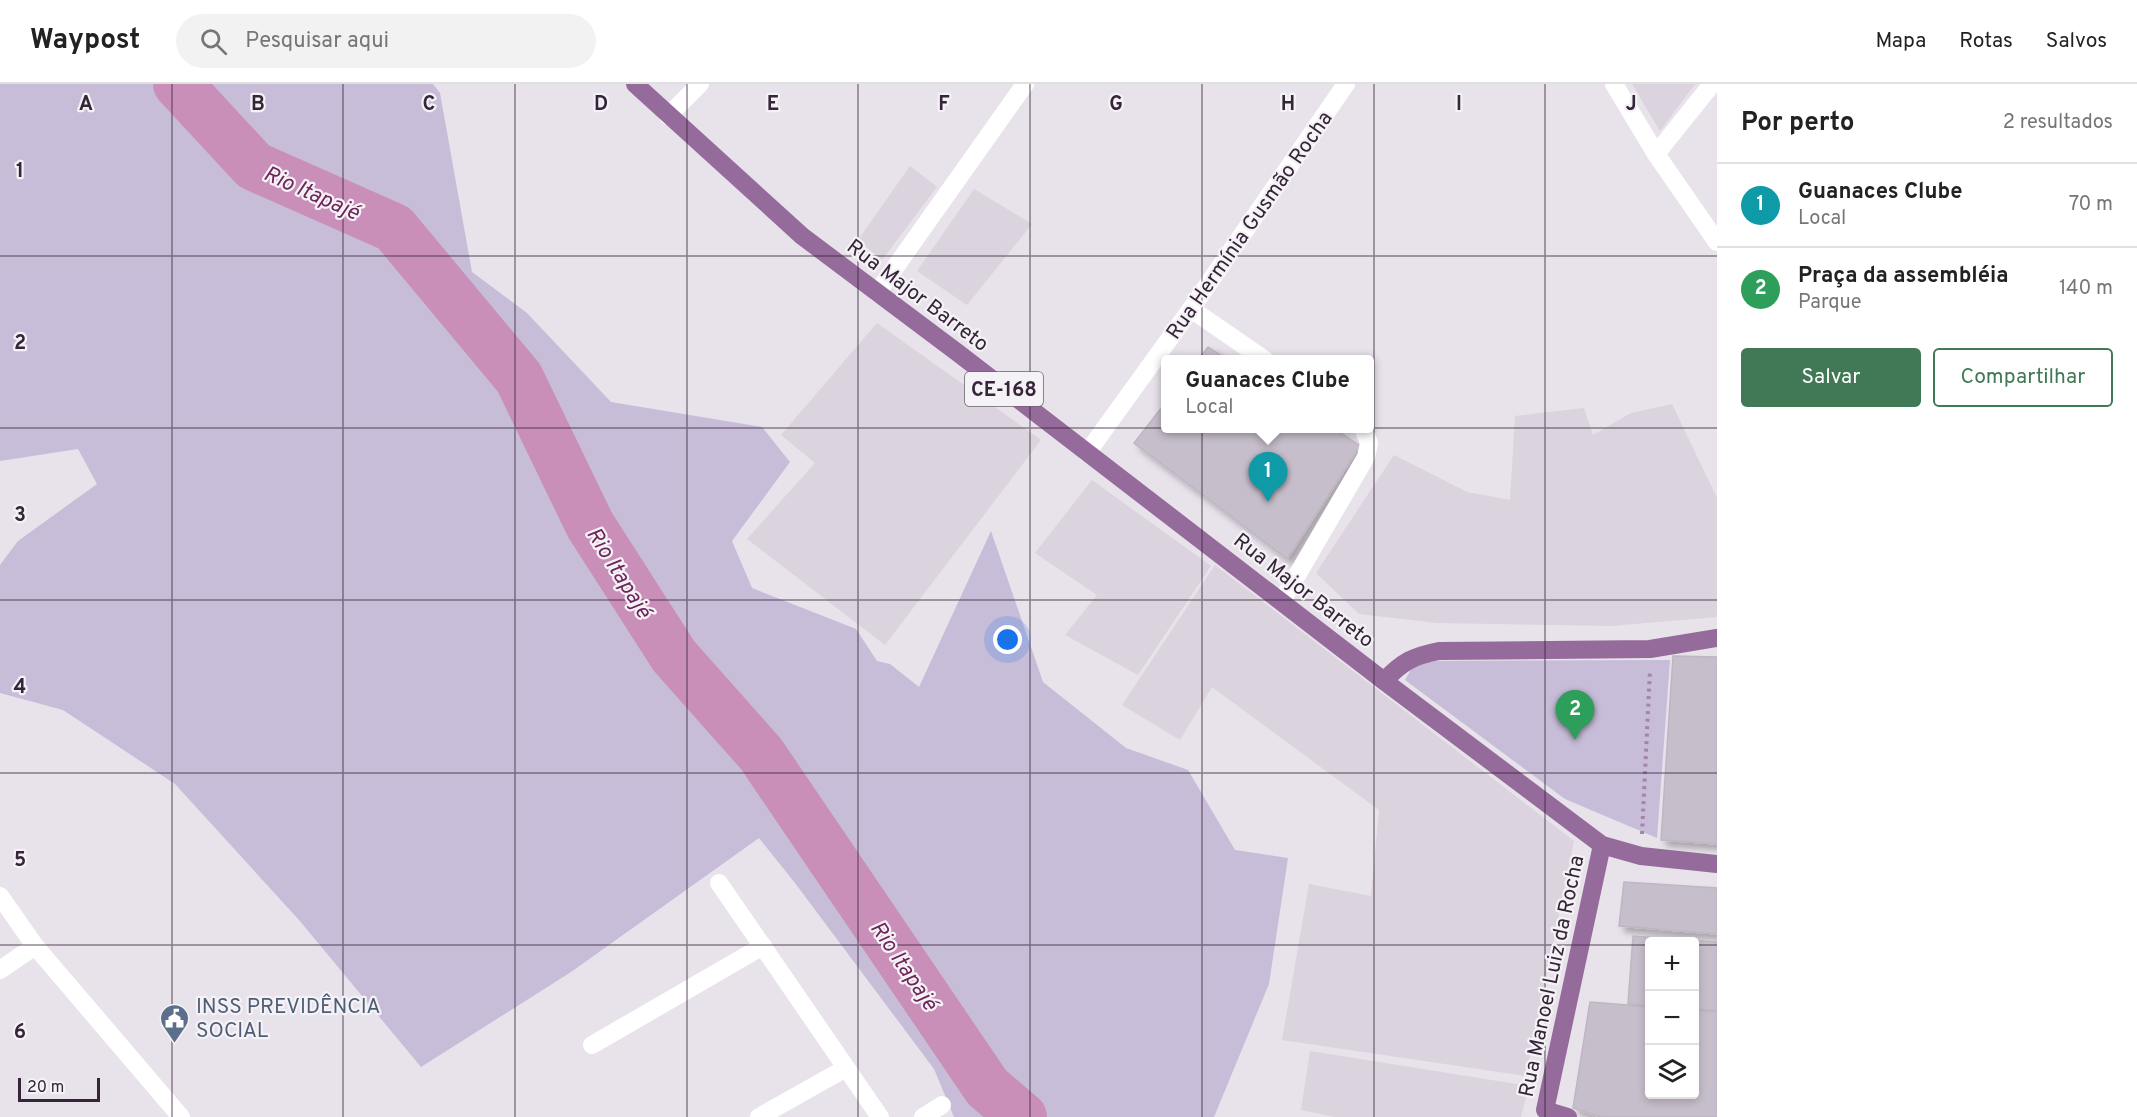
<!DOCTYPE html>
<html lang="pt">
<meta charset="utf-8">
<style>
:root{--surface:#fff;--page:#f2f2f2;--text:#222;--muted:#767676;--line:#e0e0e0;--accent:#417856}
body{margin:0;font-family:Overpass,sans-serif;background:var(--page);color:var(--text)}
.controls{position:absolute;right:18px;bottom:18px;display:grid;overflow:hidden;border-radius:6px;box-shadow:0 3px 9px #0003}
.controls button{width:54px;height:54px;display:grid;place-items:center;padding:0;border:0;border-bottom:2px solid var(--line);background:var(--surface);color:var(--text);font:30px sans-serif}
.scale{position:absolute;left:18px;bottom:15px;width:82px;box-sizing:border-box;padding-left:6px;border:3px solid #362439;border-top:0;font-size:16px;line-height:21px;white-space:nowrap;color:#362439;-webkit-text-stroke:4px #f5f2f7;paint-order:stroke}
.you{position:absolute;left:1008px;top:556px;width:21px;height:21px;margin:-15px;border:4px solid #fff;border-radius:50%;background:#1a73e8;box-shadow:0 0 0 9px #1a73e833}
.badge{display:grid;place-items:center;width:39px;height:39px;border-radius:50%;background:var(--accent);color:#fff;font-size:20px;font-weight:700}
.pin{position:absolute;translate:-50% -50px;filter:drop-shadow(0 2px 3px #0008)}
.pin::after{content:'';position:absolute;top:32px;width:21px;height:18px;background:inherit;clip-path:polygon(0 0,100% 0,50% 100%)}
.popup{position:absolute;left:1161px;top:271px;width:213px;height:78px;box-sizing:border-box;display:grid;place-content:center;border-radius:6px;background:var(--surface);filter:drop-shadow(0 2px 4px #0005);font-size:20px;white-space:nowrap;color:var(--muted)}
.popup b{font-size:22px;color:var(--text)}
.popup::after{content:'';position:absolute;left:50%;top:100%;margin-left:-12px;border:12px solid transparent;border-top-color:var(--surface)}
.list{margin:0;padding:0;list-style:none}
h2{display:flex;justify-content:space-between;align-items:center;height:78px;margin:0;padding:0 24px;font-size:26px}
h2 small{font-size:20px;font-weight:400;color:var(--muted)}
.list li{display:grid;grid-template-columns:39px 1fr auto;gap:18px;align-items:center;box-sizing:border-box;height:84px;padding:0 24px;border-top:2px solid var(--line)}
.list b{display:block;font-size:22px;white-space:nowrap}
.list p{margin:0;font-size:20px;white-space:nowrap;color:var(--muted)}
.list em{font-size:20px;font-style:normal;color:var(--muted)}
.actions{display:flex;gap:12px;padding:18px 24px}
.actions a{flex:1;padding:14px 0;border:2px solid var(--accent);border-radius:6px;text-align:center;font-size:21px;color:var(--accent)}
.actions .main{background:var(--accent);color:#fff}
.icon{flex:none;width:33px;height:33px;fill:none;stroke:currentColor;stroke-width:2;stroke-linecap:round;stroke-linejoin:round}
.map{position:relative;flex:none;width:1717px;height:1033px;overflow:hidden}
header{display:flex;align-items:center;gap:36px;box-sizing:border-box;height:84px;padding:0 30px;background:var(--surface);border-bottom:2px solid var(--line)}
header strong{font-size:28px}
nav{display:flex;gap:33px;margin-inline-start:auto;font-size:21px}
.search{width:420px;height:54px;background:var(--page);display:flex;align-items:center;gap:15px;box-sizing:border-box;padding:0 21px;border-radius:33px;color:var(--muted);font-size:22px}
main{display:flex}
aside{flex:1;background:var(--surface)}
.map>svg:first-child{display:block}
</style>
<header>
<strong>Waypost</strong>
<div class="search"><svg class="icon" aria-label="search" viewBox="0 0 24 24"><circle cx="10" cy="10" r="6"/><path d="M15 15l6 6"/></svg>Pesquisar aqui</div>
<nav><a>Mapa</a><a>Rotas</a><a>Salvos</a></nav>
</header>
<main>
<div class="map">
<svg width="1717" height="1033" viewBox="0 0 1717 1033">
<defs>
<filter id="shadow"><feDropShadow dx="5.5" dy="5.5" stdDeviation="3" flood-color="#0004"/></filter>
</defs>
<rect width="100%" height="100%" fill="#e8e2ea"/>
<g fill="#dbd3de">
<path d="M1632 0H1695L1660 47Z"/>
<path d="M910 82 937 103 882 176 858 156Z"/>
<path d="M974 105 1032 140 967 221 917 187Z"/>
<path d="M877 239 1041 356 885 561 747 455 815 379 781 351Z"/>
<path d="M1672 320 1717 414V533L1611 542 1437 539 1359 530 1316 489 1394 371 1467 408 1510 416 1515 332 1584 324 1593 351 1631 329Z"/>
<path d="M1092 396 1211 482 1138 591 1065 551 1097 511 1035 469Z"/>
<path d="M1215 481 1574 757 1526 992 1282 956 1309 800 1371 812 1379 726 1212 603 1180 656 1122 621Z"/>
<path d="M1310 967 1529 1002 1521 1033H1335L1301 1026Z"/>
</g>
<g fill="#c8bdd9">
<path d="M0 0H433L440 9 472 188 527 229 611 318 762 343 790 378 732 457 752 504 856 545 877 577 890 580 919 603 991 447 1043 598 1126 664 1188 686 1235 766 1288 774 1269 900 1214 1033H954L934 985 795 799 759 754 571 888 421 983 299 836 175 700 63 626 0 609V481L18 457 97 400 78 365 0 377Z"/>
<path d="M1670 576 1657 754 1565 715 1405 596 1416 577Z"/>
</g>
<g fill="none" stroke-linecap="round" stroke-linejoin="round">
<path stroke="#c98fb9" stroke-width="50" d="M178 0 254 82 394 144 519 294 590 441 674 572 761 670 987 1003 1022 1033"/>
</g>
<g fill="#c7becb" stroke="#bfb5c3" stroke-width="1.5" filter="url(#shadow)">
<path d="M1208 263 1228 276H1198Z"/>
<path d="M1166 318V344H1333L1360 362 1287 475 1134 359Z"/>
<path d="M1673 572 1717 573V760L1661 756Z"/>
<path d="M1624 798 1717 804V850L1619 842Z"/>
<path d="M1633 852 1717 858V927L1694 925V858H1650V922L1628 920Z"/>
<path d="M1590 918 1650 923V1010H1694V926L1717 928V1033H1601L1573 1024Z"/>
</g>
<g fill="none" stroke-linecap="round" stroke-linejoin="round">
<path stroke="#a485aa" stroke-width="4" stroke-dasharray="3 4.5" stroke-linecap="butt" d="M1642 750 1650 586"/>
<g stroke="#fff" stroke-width="18">
<path d="M1614 0 1656 70 1717 158"/>
<path d="M668 32 700 0"/>
<path d="M1656 70 1712 0"/>
<path d="M877 209 1025 0"/>
<path d="M1191 225 1265 276"/>
<path d="M1087 369 1191 225 1346 0"/>
<path d="M1282 517 1366 373 1369 359 1363 344"/>
<path d="M719 799 880 1033"/>
<path d="M0 886 35 862"/>
<path d="M592 961 763 862"/>
<path d="M759 1033 846 984"/>
<path d="M923 1033 942 1021"/>
</g>
<path stroke="#fff" stroke-width="18" d="M0 812 35 862 181 1033"/>
<g stroke="#956b9b" stroke-width="18">
<path d="M635 0 802 152 958 269 1384 597 1602 761 1641 772 1717 780"/>
<path d="M1384 597C1402 578 1413 572 1439 567L1650 565 1717 554"/>
<path d="M1568 1033 1545 1026 1602 761"/>
</g>
</g>
<path fill="none" stroke="#362439" stroke-width="1.5" stroke-opacity="0.55" d="M172 0V1033M343 0V1033M515 0V1033M687 0V1033M858 0V1033M1030 0V1033M1202 0V1033M1374 0V1033M1545 0V1033M0 172H1717M0 344H1717M0 516H1717M0 689H1717M0 861H1650M1694 861H1717"/>
<defs>
<symbol id="civic-pin" viewBox="-11 -11 22 30"><path d="M0 17L-7.5 6A9.5 9.5 0 1 1 7.5 6Z" fill="#5c6f8a" stroke="#f5f2f7"/><path d="M-.6-6.5H3V-4.5H.6V-3L4-1V1h2V6H-6V1h2V-1L-.6-3ZM-1.2 2.5V6h2.4V2.5Z" fill="#fff"/></symbol>
</defs>
<g fill-rule="evenodd">
<use href="#civic-pin" x="158" y="918" width="33" height="45"/>
</g>
<g text-anchor="middle" stroke-width="4.5" stroke-linejoin="round" paint-order="stroke">
<rect fill="#f5f2f7" stroke="#6f6272" stroke-width="1.5" x="965" y="288" width="78" height="34" rx="4.5"/>
<g font-size="20" font-weight="bold" fill="#362439">
<text x="1004" y="312">CE-168</text>
</g>
<g font-size="21" fill="#362439" stroke="#f5f2f7">
<text transform="translate(1249 141) rotate(-55)" y="7">Rua Hermínia Gusmão Rocha</text>
<text transform="translate(918 211) rotate(37)" y="7">Rua Major Barreto</text>
<text transform="translate(1304 506) rotate(38)" y="7">Rua Major Barreto</text>
<text transform="translate(1551 892) rotate(-78)" y="7">Rua Manoel Luiz da Rocha</text>
</g>
<g font-size="21" fill="#4e5e75" stroke="#f5f2f7" text-anchor="start">
<text x="196" y="929">INSS PREVIDÊNCIA<tspan x="196" dy="24">SOCIAL</tspan></text>
</g>
<g font-size="22" font-style="italic" fill="#6e2558" stroke="#f5f2f7">
<text transform="translate(312 108) rotate(24)" y="8">Rio Itapajé</text>
<text transform="translate(620 488) rotate(58)" y="8">Rio Itapajé</text>
<text transform="translate(905 881) rotate(56)" y="8">Rio Itapajé</text>
</g>
</g>
<g font-size="20" text-anchor="middle" font-weight="bold" fill="#362439" stroke="#f5f2f7" stroke-width="4.5" stroke-linejoin="round" paint-order="stroke">
<text x="86" y="26">A</text>
<text x="258" y="26">B</text>
<text x="429" y="26">C</text>
<text x="601" y="26">D</text>
<text x="773" y="26">E</text>
<text x="944" y="26">F</text>
<text x="1116" y="26">G</text>
<text x="1288" y="26">H</text>
<text x="1459" y="26">I</text>
<text x="1631" y="26">J</text>
<text x="20" y="93">1</text>
<text x="20" y="265">2</text>
<text x="20" y="437">3</text>
<text x="20" y="609">4</text>
<text x="20" y="782">5</text>
<text x="20" y="954">6</text>
</g>
</svg>
<div class="controls">
<button>+</button>
<button>−</button>
<button><svg class="icon" aria-label="layers" viewBox="0 0 24 24"><path d="M12 4l9 5-9 5-9-5zM3 14l9 5 9-5"/></svg></button>
</div>
<div class="scale">20 m</div>
<div class="you"></div>
<div class="pin badge" style="left:1268px;top:418px;background:#0f9aa8">1</div>
<div class="popup"><b>Guanaces Clube</b>Local</div>
<div class="pin badge" style="left:1575px;top:656px;background:#2e9e5b">2</div>
</div>
<aside>
<h2>Por perto<small>2 resultados</small></h2>
<ul class="list">
<li><span class="badge" style="background:#0f9aa8">1</span><div><b>Guanaces Clube</b><p>Local</p></div><em>70 m</em></li>
<li><span class="badge" style="background:#2e9e5b">2</span><div><b>Praça da assembléia</b><p>Parque</p></div><em>140 m</em></li>
</ul>
<div class="actions"><a class="main">Salvar</a><a>Compartilhar</a></div>
</aside>
</main>
